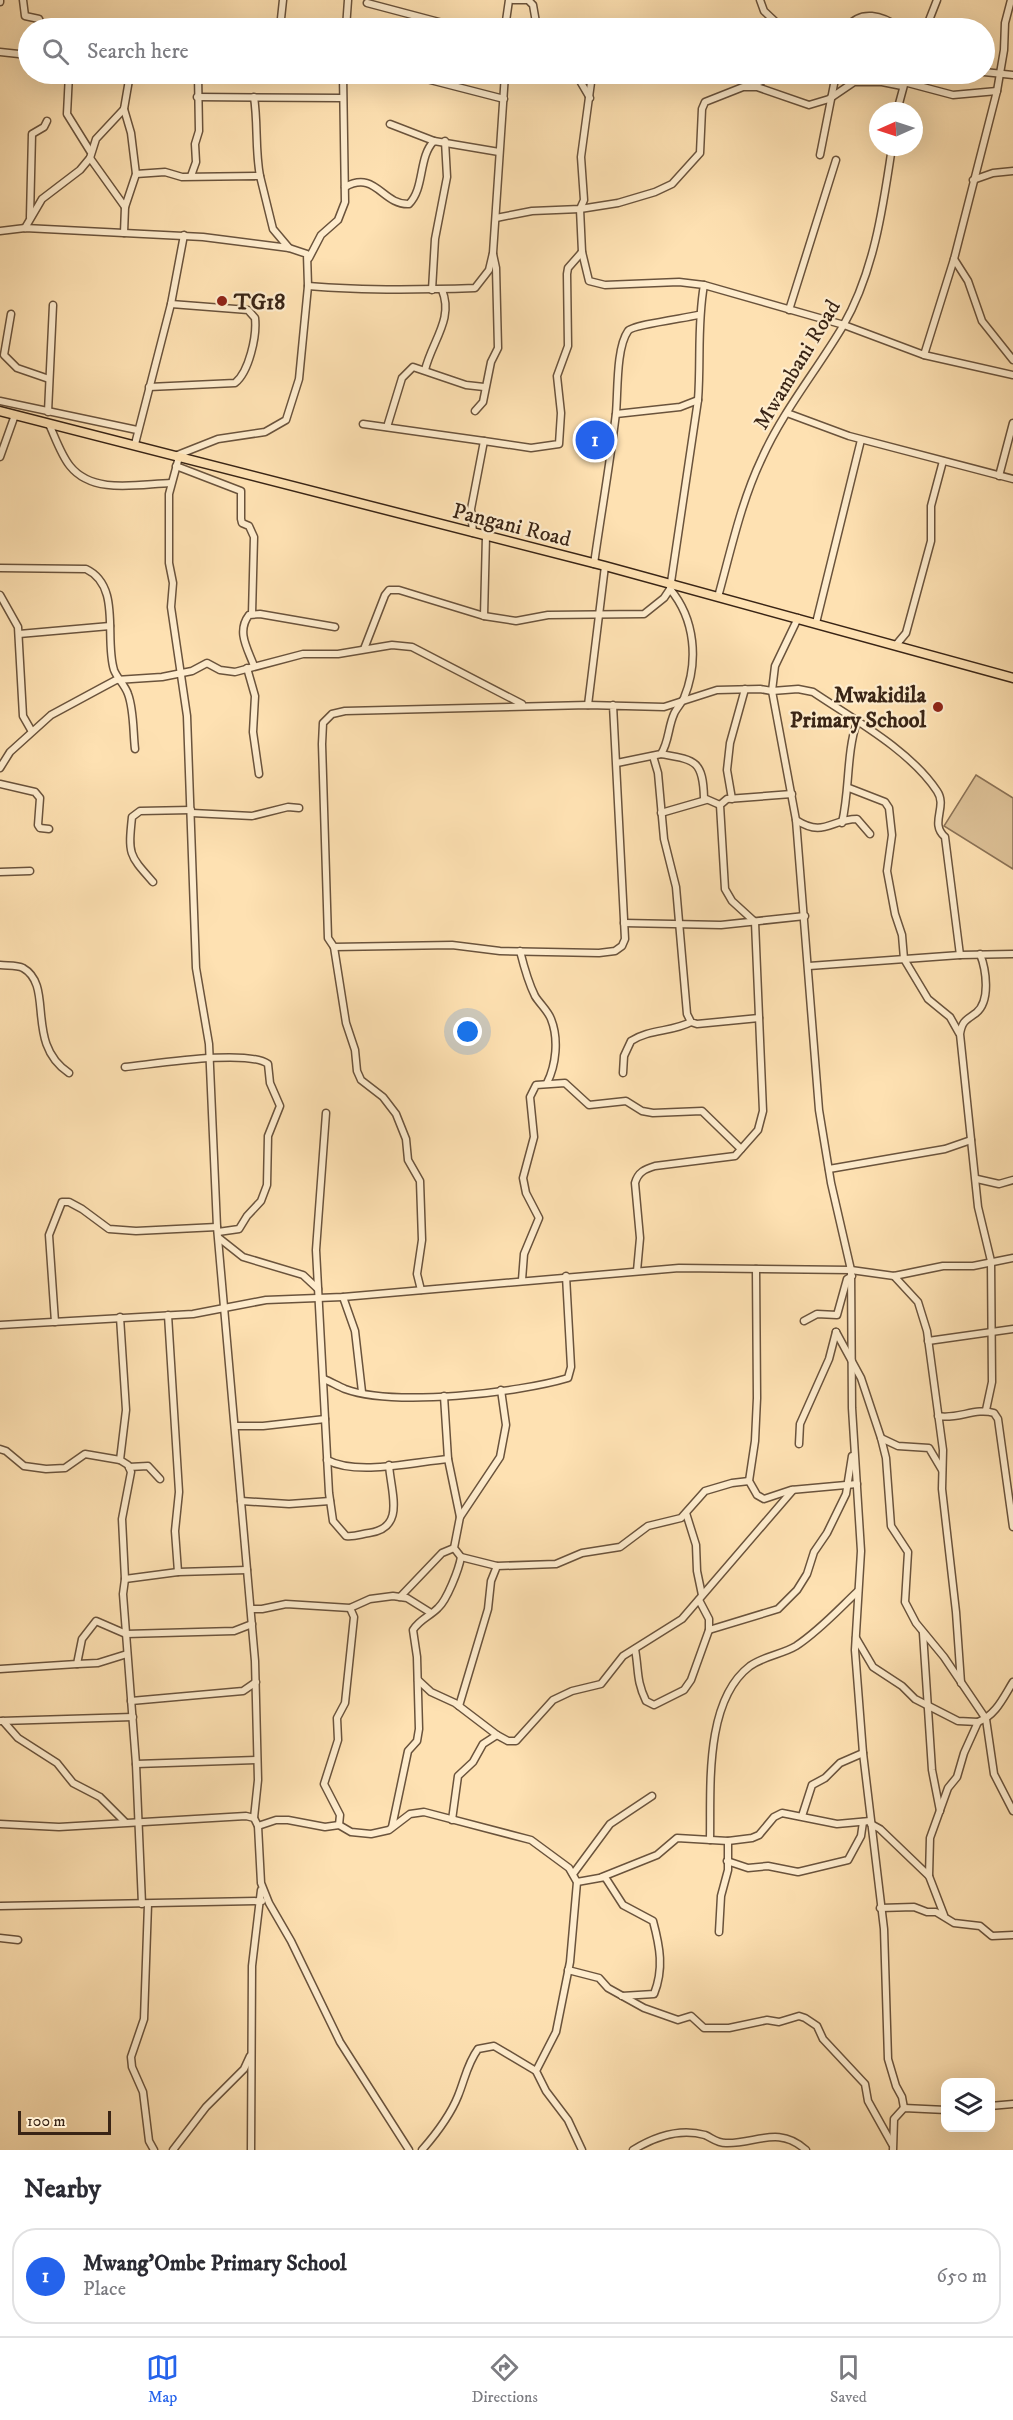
<!DOCTYPE html>
<style>
:root{--surface:#fff;--page:#f2f2f3;--text:#2b2b33;--muted:#7c7c81;--line:#e1e1e2;--accent:#2563eb}
body{margin:0;font-family:"IM FELL DW Pica",serif;background:var(--page);color:var(--text)}
.controls{position:absolute;right:18px;bottom:18px;display:grid;overflow:hidden;border-radius:12px;box-shadow:0 6px 24px #0002}
.controls button{width:54px;height:54px;display:grid;place-items:center;padding:0;border:0;border-bottom:2px solid var(--line);background:var(--surface);color:var(--text);font:30px sans-serif}
.compass{position:absolute;left:869px;top:102px;width:54px;height:54px;border-radius:50%;background:var(--surface);box-shadow:0 6px 24px #0002;rotate:267deg}
.scale{position:absolute;left:18px;bottom:15px;width:93px;box-sizing:border-box;padding-left:6px;border:3px solid #392415;border-top:0;font-size:16px;line-height:21px;white-space:nowrap;color:#392415;-webkit-text-stroke:4px #feeccd;paint-order:stroke}
.you{position:absolute;left:468px;top:1032px;width:21px;height:21px;margin:-15px;border:4px solid #fff;border-radius:50%;background:#1a73e8;box-shadow:0 0 0 9px #1a73e833}
.badge{display:grid;place-items:center;width:39px;height:39px;border-radius:50%;background:var(--accent);color:#fff;font-size:20px;font-weight:700}
.pin{position:absolute;translate:-50% -50%;border:3px solid #fff;box-shadow:0 2px 6px #0006}
.list{margin:0;padding:0;list-style:none}
h2{display:flex;justify-content:space-between;align-items:center;height:78px;margin:0;padding:0 24px;font-size:26px}
h2 small{font-size:20px;font-weight:400;color:var(--muted)}
.list li{display:grid;grid-template-columns:39px 1fr auto;gap:18px;align-items:center;box-sizing:border-box;height:96px;margin:0 12px 12px;padding:0 12px;border:2px solid var(--line);border-radius:24px}
.list b{display:block;font-size:22px;white-space:nowrap}
.list p{margin:0;font-size:20px;white-space:nowrap;color:var(--muted)}
.list em{font-size:20px;font-style:normal;color:var(--muted)}
.icon{flex:none;width:33px;height:33px;fill:none;stroke:currentColor;stroke-width:2;stroke-linecap:round;stroke-linejoin:round}
.map{position:relative;flex:none;width:1013px;height:2150px;overflow:hidden}
.search{position:absolute;background:var(--surface);box-shadow:0 6px 24px #0002;left:18px;right:18px;top:18px;height:66px;display:flex;align-items:center;gap:15px;box-sizing:border-box;padding:0 21px;border-radius:33px;color:var(--muted);font-size:22px}
.sheet{height:186px;background:var(--surface)}
nav{display:flex;justify-content:space-around;align-items:center;box-sizing:border-box;height:84px;border-top:2px solid var(--line);background:var(--surface);font-size:16px;color:var(--muted)}
nav a{display:grid;justify-items:center;gap:3px}
nav .on{color:var(--accent)}
.map>svg:first-child{display:block}
</style>
<div class="map">
<svg width="1013" height="2150" viewBox="0 0 1013 2150">
<rect width="100%" height="100%" fill="#fee1b2"/>
<filter id="stains"><feTurbulence type="fractalNoise" baseFrequency=".00333" numOctaves="4"/><feColorMatrix values="0 0 0 0 .2 0 0 0 0 .09 0 0 0 0 .02 0 0 0 .5 -.17"/></filter>
<radialGradient id="worn" r=".72"><stop offset=".6" stop-color="#630" stop-opacity="0"/><stop offset="1" stop-color="#630" stop-opacity=".3"/></radialGradient>
<path fill="#ddc197" stroke="#8b7256" stroke-width="1.5" d="M976 775 1013 798V869L944 826Z"/>
<g fill="none" stroke-linecap="round" stroke-linejoin="round">
<defs>
<g id="minor">
<path d="M23 0 25 16 39 19 42 28"/>
<path d="M513 0H528L533 5 537 28"/>
<path d="M760 0 764 11 782 28"/>
<path d="M0 2V0"/>
<path d="M367 3 454 26 485 28"/>
<path d="M280 28 283 0"/>
<path d="M346 28 348 0"/>
<path d="M505 28 509 0"/>
<path d="M846 28C861 9 882 15 900 28"/>
<path d="M926 28 937 0"/>
<path d="M0 52 28 55"/>
<path d="M984 72 1013 75"/>
<path d="M69 74 67 114 90 151"/>
<path d="M407 74 504 99"/>
<path d="M576 74 590 98"/>
<path d="M904 82 953 95 997 91"/>
<path d="M752 85 762 81 767 74"/>
<path d="M197 97 342 98"/>
<path d="M254 97C258 123 255 150 260 176"/>
<path d="M897 111 907 74"/>
<path d="M390 124 434 141"/>
<path d="M820 155 836 74"/>
<path d="M90 158 125 207"/>
<path d="M136 174 165 172 182 177 260 176 273 229 289 248"/>
<path d="M191 176 196 162 195 144 199 131 198 74"/>
<path d="M973 180 993 173 1013 171"/>
<path d="M345 187C376 170 382 205 409 204 425 188 418 157 434 141L499 152"/>
<path d="M30 217 32 134 44 127 47 121"/>
<path d="M496 218 532 211 580 209 618 203 655 192 672 184 700 153 702 109 705 102 743 87H757L809 105 829 99 854 82H882L902 86"/>
<path d="M25 228 42 199 80 170 90 158 96 139 124 109 130 74"/>
<path d="M0 231 25 228 203 237 289 248 307 254 308 286 299 379 286 420 265 432 218 439 175 456"/>
<path d="M124 233 125 207 136 174 131 133 124 109"/>
<path d="M309 258 321 235 338 220 345 202 343 74"/>
<path d="M954 259 968 281 982 321 1013 360"/>
<path d="M704 285 844 325 924 355 1013 375"/>
<path d="M308 286C364 291 419 290 475 288L489 270 493 253 505 74"/>
<path d="M432 290 435 239 447 177 445 141"/>
<path d="M789 310 836 160"/>
<path d="M11 314 4 355 17 368 49 379"/>
<path d="M924 355 954 259 997 91 1004 50 1005 23 1011 0"/>
<path d="M425 370C432 341 454 319 442 290"/>
<path d="M149 387 235 383C249 372 257 336 255 318L248 310 171 304"/>
<path d="M0 401 137 430"/>
<path d="M475 411 483 402 491 362 498 348 496 268 493 254"/>
<path d="M48 412 53 305"/>
<path d="M787 413 849 436 1013 479"/>
<path d="M616 414 680 407 698 400"/>
<path d="M49 424C55 437 61 455 70 466 93 495 139 484 171 483"/>
<path d="M363 424 484 441"/>
<path d="M387 427 402 378 413 367 466 385 484 387"/>
<path d="M135 444 171 304 184 235"/>
<path d="M0 457 15 415"/>
<path d="M179 457 169 494V563L173 583 171 607 187 716 196 968 209 1044 217 1227 255 1661 258 1780 254 1818"/>
<path d="M176 466 241 491V519L242 523 249 526 254 537 252 614"/>
<path d="M999 476 1013 423"/>
<path d="M473 533 471 509 484 441 531 448 559 444 561 413 557 376 568 346 567 274 568 268 582 252"/>
<path d="M594 564C601 514 610 464 616 413 618 392 616 348 628 331 632 325 686 318 698 315"/>
<path d="M0 568 86 569C122 586 104 638 114 670 117 678 125 685 128 694 134 710 133 732 135 749"/>
<path d="M0 595 18 627 23 716 31 730"/>
<path d="M718 597C731 550 741 502 762 458 783 411 817 370 843 326 874 272 883 208 892 147"/>
<path d="M484 616 486 536"/>
<path d="M816 623 861 440"/>
<path d="M19 634 110 626"/>
<path d="M896 645 906 633 931 541V506L943 461"/>
<path d="M364 649 385 595 389 590H399L484 616 516 621 548 615 644 614 664 598 670 589 698 400C701 361 697 324 704 285L679 282 605 285 589 281 582 252 580 209 584 200 581 157 592 75"/>
<path d="M254 666C248 649 236 632 249 615L260 614 335 627"/>
<path d="M247 668 255 696 253 732 259 774"/>
<path d="M588 705 605 566"/>
<path d="M613 705 625 939 622 946 615 951 599 953 500 951 452 945 334 947 328 938 322 744 323 723 332 714 345 711 588 705 664 707 717 690 760 689 772 691 775 666 798 618"/>
<path d="M661 754C695 760 703 760 704 798L720 805"/>
<path d="M653 756 658 773 664 839 676 887 687 1014 691 1022 697 1024 759 1018"/>
<path d="M617 763 661 754C669 742 668 727 674 714 676 709 681 704 684 698 699 661 695 619 670 589"/>
<path d="M0 768 10 752 51 715 101 688 116 680 162 677 192 671 207 663 220 670 235 672 303 654H338L392 645 412 647 522 704"/>
<path d="M0 784 35 792 40 798 38 825 40 828 49 829"/>
<path d="M849 788 885 802 889 808 892 835 887 871 895 914 902 935 904 959 928 999 950 1017 959 1033"/>
<path d="M732 799 727 770 730 743 745 689"/>
<path d="M192 813 252 816 288 807 299 808"/>
<path d="M661 813 706 800"/>
<path d="M796 820C824 838 831 819 857 819L870 834"/>
<path d="M842 823C850 788 846 755 857 721"/>
<path d="M0 872 30 871"/>
<path d="M153 882C129 855 128 855 132 817L140 811 191 810"/>
<path d="M624 923 721 925 805 916"/>
<path d="M334 947 346 1023 355 1050 357 1071 361 1080 383 1097 396 1114 406 1139 408 1160 420 1181 422 1240 417 1274 421 1290"/>
<path d="M520 951C524 967 528 982 535 996 540 1004 548 1011 551 1019 559 1039 556 1065 547 1083"/>
<path d="M980 954C986 969 991 1001 976 1013 966 1020 962 1021 960 1034L978 1207 991 1261 992 1382 986 1410"/>
<path d="M0 965C7 966 17 965 23 968 55 986 24 1043 69 1073"/>
<path d="M809 966 960 955 1013 954"/>
<path d="M125 1067C155 1064 247 1049 268 1064L270 1083 280 1106 268 1136 267 1185 261 1201 247 1216 239 1229 218 1232"/>
<path d="M623 1073 624 1056 631 1041C649 1029 672 1032 691 1022"/>
<path d="M326 1113 316 1250 329 1493 333 1521 346 1536C355 1537 361 1534 369 1533 406 1528 391 1493 389 1465"/>
<path d="M829 1169 945 1149 971 1140"/>
<path d="M977 1179 999 1184 1013 1180"/>
<path d="M219 1238 243 1257 303 1275 318 1289"/>
<path d="M756 1269 757 1398 755 1441 749 1481 757 1495 764 1499 791 1490 857 1484"/>
<path d="M637 1271 640 1238 635 1183C638 1172 645 1169 655 1166L735 1156 758 1130 763 1111 755 922 732 901 725 889 720 805 727 799 792 794"/>
<path d="M894 1276 918 1302 927 1331 943 1450 942 1489 956 1612 961 1683"/>
<path d="M522 1280 524 1254 539 1218 526 1193 523 1178 534 1137 530 1097 536 1085 565 1083 589 1105 626 1101 642 1111 653 1113 702 1111 741 1149"/>
<path d="M343 1297 355 1331 362 1392"/>
<path d="M168 1315 179 1492 175 1531 178 1572"/>
<path d="M120 1317 126 1410 120 1460 128 1465 131 1472 122 1519 125 1579 123 1594 136 1764 142 1904"/>
<path d="M804 1321 817 1314 837 1315 847 1279 852 1276"/>
<path d="M55 1322 49 1235 62 1202H69L82 1209 109 1229 136 1231 217 1227"/>
<path d="M0 1325 193 1314 266 1300 343 1297 679 1268 851 1270 894 1276 943 1266H973L1013 1258"/>
<path d="M836 1332 861 1378 881 1438 886 1458 891 1526 908 1552 905 1602 916 1623 944 1657 986 1719 994 1774 1013 1811"/>
<path d="M928 1341 1013 1329"/>
<path d="M324 1379C331 1382 338 1386 345 1389 394 1407 518 1393 568 1378L571 1367 566 1276"/>
<path d="M444 1396 448 1459 460 1517 454 1548 461 1557 497 1566"/>
<path d="M938 1416C957 1420 976 1407 994 1413L998 1419 1013 1527"/>
<path d="M235 1426H263L325 1419"/>
<path d="M881 1438 898 1446 929 1448 942 1470"/>
<path d="M799 1444 800 1424 829 1359 836 1332"/>
<path d="M0 1449 6 1451 24 1466 46 1469 65 1468 85 1454 120 1460"/>
<path d="M327 1460C357 1476 414 1462 448 1459"/>
<path d="M129 1467 148 1466 160 1479"/>
<path d="M241 1501 289 1504 330 1501"/>
<path d="M686 1513 696 1545 697 1571 702 1595"/>
<path d="M460 1517 500 1457 506 1425 501 1390"/>
<path d="M125 1579 178 1572 247 1570"/>
<path d="M400 1597 442 1553 454 1548"/>
<path d="M251 1609H262L286 1604 350 1608 370 1599 393 1596 407 1598 431 1613"/>
<path d="M709 1630 778 1609 797 1590 807 1574 814 1552 827 1533 846 1494 852 1456"/>
<path d="M923 1633 932 1770 940 1811"/>
<path d="M856 1638 873 1667 902 1686 915 1699 958 1721 978 1722"/>
<path d="M635 1649C639 1671 636 1680 646 1701L654 1705 684 1690 691 1680 709 1630V1619L699 1600"/>
<path d="M77 1664 98 1663 127 1654"/>
<path d="M0 1669 77 1664 82 1639 96 1621 126 1634 234 1631 252 1624"/>
<path d="M418 1680 431 1692 455 1703 497 1735"/>
<path d="M131 1701 243 1691 256 1682"/>
<path d="M459 1706 488 1609 491 1581 497 1566 556 1564 582 1553 620 1547 648 1526 681 1518 705 1491 732 1483 749 1481"/>
<path d="M1 1721 133 1717"/>
<path d="M3 1721 18 1738 57 1763 73 1783 100 1797 125 1822"/>
<path d="M136 1764 257 1760"/>
<path d="M802 1816 812 1785 825 1778 840 1763 863 1753"/>
<path d="M452 1820 458 1776 473 1762 483 1744 497 1735 508 1741H516L553 1700 572 1691 601 1684 623 1656 682 1619 793 1490"/>
<path d="M0 1824 59 1827 246 1816 254 1818 258 1826 261 1883 269 1903 291 1941 340 2042 409 2150"/>
<path d="M871 1824 880 1829 929 1876 944 1915"/>
<path d="M339 1825 340 1815 324 1784 338 1740 337 1718 345 1703 354 1617 350 1608"/>
<path d="M258 1826 276 1820H288L325 1827 339 1825 351 1832 371 1834 389 1830 410 1814 424 1812 531 1840 569 1868 577 1882 570 1962 556 2032 536 2071 546 2091 568 2120 582 2150"/>
<path d="M392 1827 408 1751 417 1741 419 1729 417 1657 413 1630C420 1619 429 1617 438 1608 447 1600 459 1569 461 1557"/>
<path d="M710 1840C711 1788 704 1701 750 1666 764 1656 783 1654 796 1646 819 1631 839 1609 858 1591"/>
<path d="M727 1861 748 1868 768 1866 798 1872 848 1860 861 1836 863 1822"/>
<path d="M573 1874 610 1824 652 1796"/>
<path d="M929 1876 930 1838 948 1788 957 1777 964 1753 978 1722C996 1715 1003 1698 1013 1682"/>
<path d="M602 1877 657 1855 677 1838 728 1841 752 1838 759 1835 774 1817 782 1813 837 1824 870 1821"/>
<path d="M577 1882 605 1877 623 1905 653 1921C660 1947 664 1969 654 1994L622 1996"/>
<path d="M148 1904 144 2019 131 2057 132 2067 143 2092 149 2141 154 2150"/>
<path d="M0 1906 262 1901"/>
<path d="M880 1908 914 1907 927 1912H936L954 1923 980 1926 992 1936 1013 1935"/>
<path d="M719 1932 721 1896 728 1870V1841"/>
<path d="M0 1938 18 1940"/>
<path d="M568 1970 599 1978 608 1988 644 2008 678 2020 691 2016 704 2028H729L767 2020 779 2022 799 2016 805 2018 817 2026 823 2039 865 2084 868 2101 892 2144"/>
<path d="M990 2106 1013 2104"/>
<path d="M904 2108 902 2097 896 2086 888 2059 884 1929 863 1753 855 1650 861 1551 852 1408 851 1270 831 1183 819 1110 796 820 772 691 798 689 813 692C853 719 910 750 937 791 948 807 929 823 945 837L960 955"/>
<path d="M173 2150 206 2107 244 2069 250 2056"/>
<path d="M251 2150 252 1966 261 1890"/>
<path d="M422 2150C436 2134 450 2116 458 2096 465 2079 467 2064 478 2049L494 2046 536 2071"/>
<path d="M633 2150C654 2137 680 2128 705 2135 712 2138 717 2143 726 2143 756 2144 778 2125 806 2150"/>
<path d="M893 2150 894 2119 904 2108 946 2110"/>
</g>
<path id="major" d="M0 411 605 566 1013 678"/>
</defs>
<use href="#minor" stroke="#6a533c" stroke-width="9"/>
<use href="#major" stroke="#392415" stroke-width="11"/>
<use href="#minor" stroke="#feeccd" stroke-width="6"/>
<use href="#major" stroke="#fee1b2" stroke-width="8"/>
</g>
<g fill="#8f2418" stroke="#feeccd" stroke-width="2">
<circle cx="222" cy="301" r="6"/>
<circle cx="938" cy="707" r="6"/>
</g>
<g text-anchor="middle" stroke-width="4.5" stroke-linejoin="round" paint-order="stroke">
<g font-size="22" font-weight="bold" fill="#392415" stroke="#feeccd" text-anchor="start">
<text x="234" y="309">TG18</text>
<text x="926" y="702" text-anchor="end">Mwakidila<tspan x="926" dy="25">Primary School</tspan></text>
</g>
<g font-size="22" fill="#392415" stroke="#feeccd">
<text transform="translate(796 364) rotate(-59)" y="8">Mwambani Road</text>
<text transform="translate(512 524) rotate(14)" y="8">Pangani Road</text>
</g>
</g>
<rect width="100%" height="100%" filter="url(#stains)"/>
<rect width="100%" height="100%" fill="url(#worn)"/>
</svg>
<div class="controls">
<button><svg class="icon" aria-label="layers" viewBox="0 0 24 24"><path d="M12 4l9 5-9 5-9-5zM3 14l9 5 9-5"/></svg></button>
</div>
<svg class="compass" viewBox="-18 -18 36 36"><path d="M0-13l5 13h-10z" fill="#e53935"/><path d="M0 13l5-13h-10z" fill="#7c7c81"/></svg>
<div class="scale">100 m</div>
<div class="you"></div>
<div class="pin badge" style="left:595px;top:440px">1</div>
<div class="search"><svg class="icon" aria-label="search" viewBox="0 0 24 24"><circle cx="10" cy="10" r="6"/><path d="M15 15l6 6"/></svg>Search here</div>
</div>
<section class="sheet">
<h2>Nearby<small></small></h2>
<ul class="list">
<li><span class="badge">1</span><div><b>Mwang'Ombe Primary School</b><p>Place</p></div><em>650 m</em></li>
</ul>
</section>
<nav>
<a class="on"><svg class="icon" aria-label="map" viewBox="0 0 24 24"><path d="M3 6l6-2 6 2 6-2v14l-6 2-6-2-6 2zM9 4v14M15 6v14"/></svg>Map</a>
<a><svg class="icon" aria-label="directions" viewBox="0 0 24 24"><path d="M12 3l9 9-9 9-9-9zM9 14v-3h6M13 9l2 2-2 2"/></svg>Directions</a>
<a><svg class="icon" aria-label="saved" viewBox="0 0 24 24"><path d="M7 4h10v16l-5-4-5 4z"/></svg>Saved</a>
</nav>
